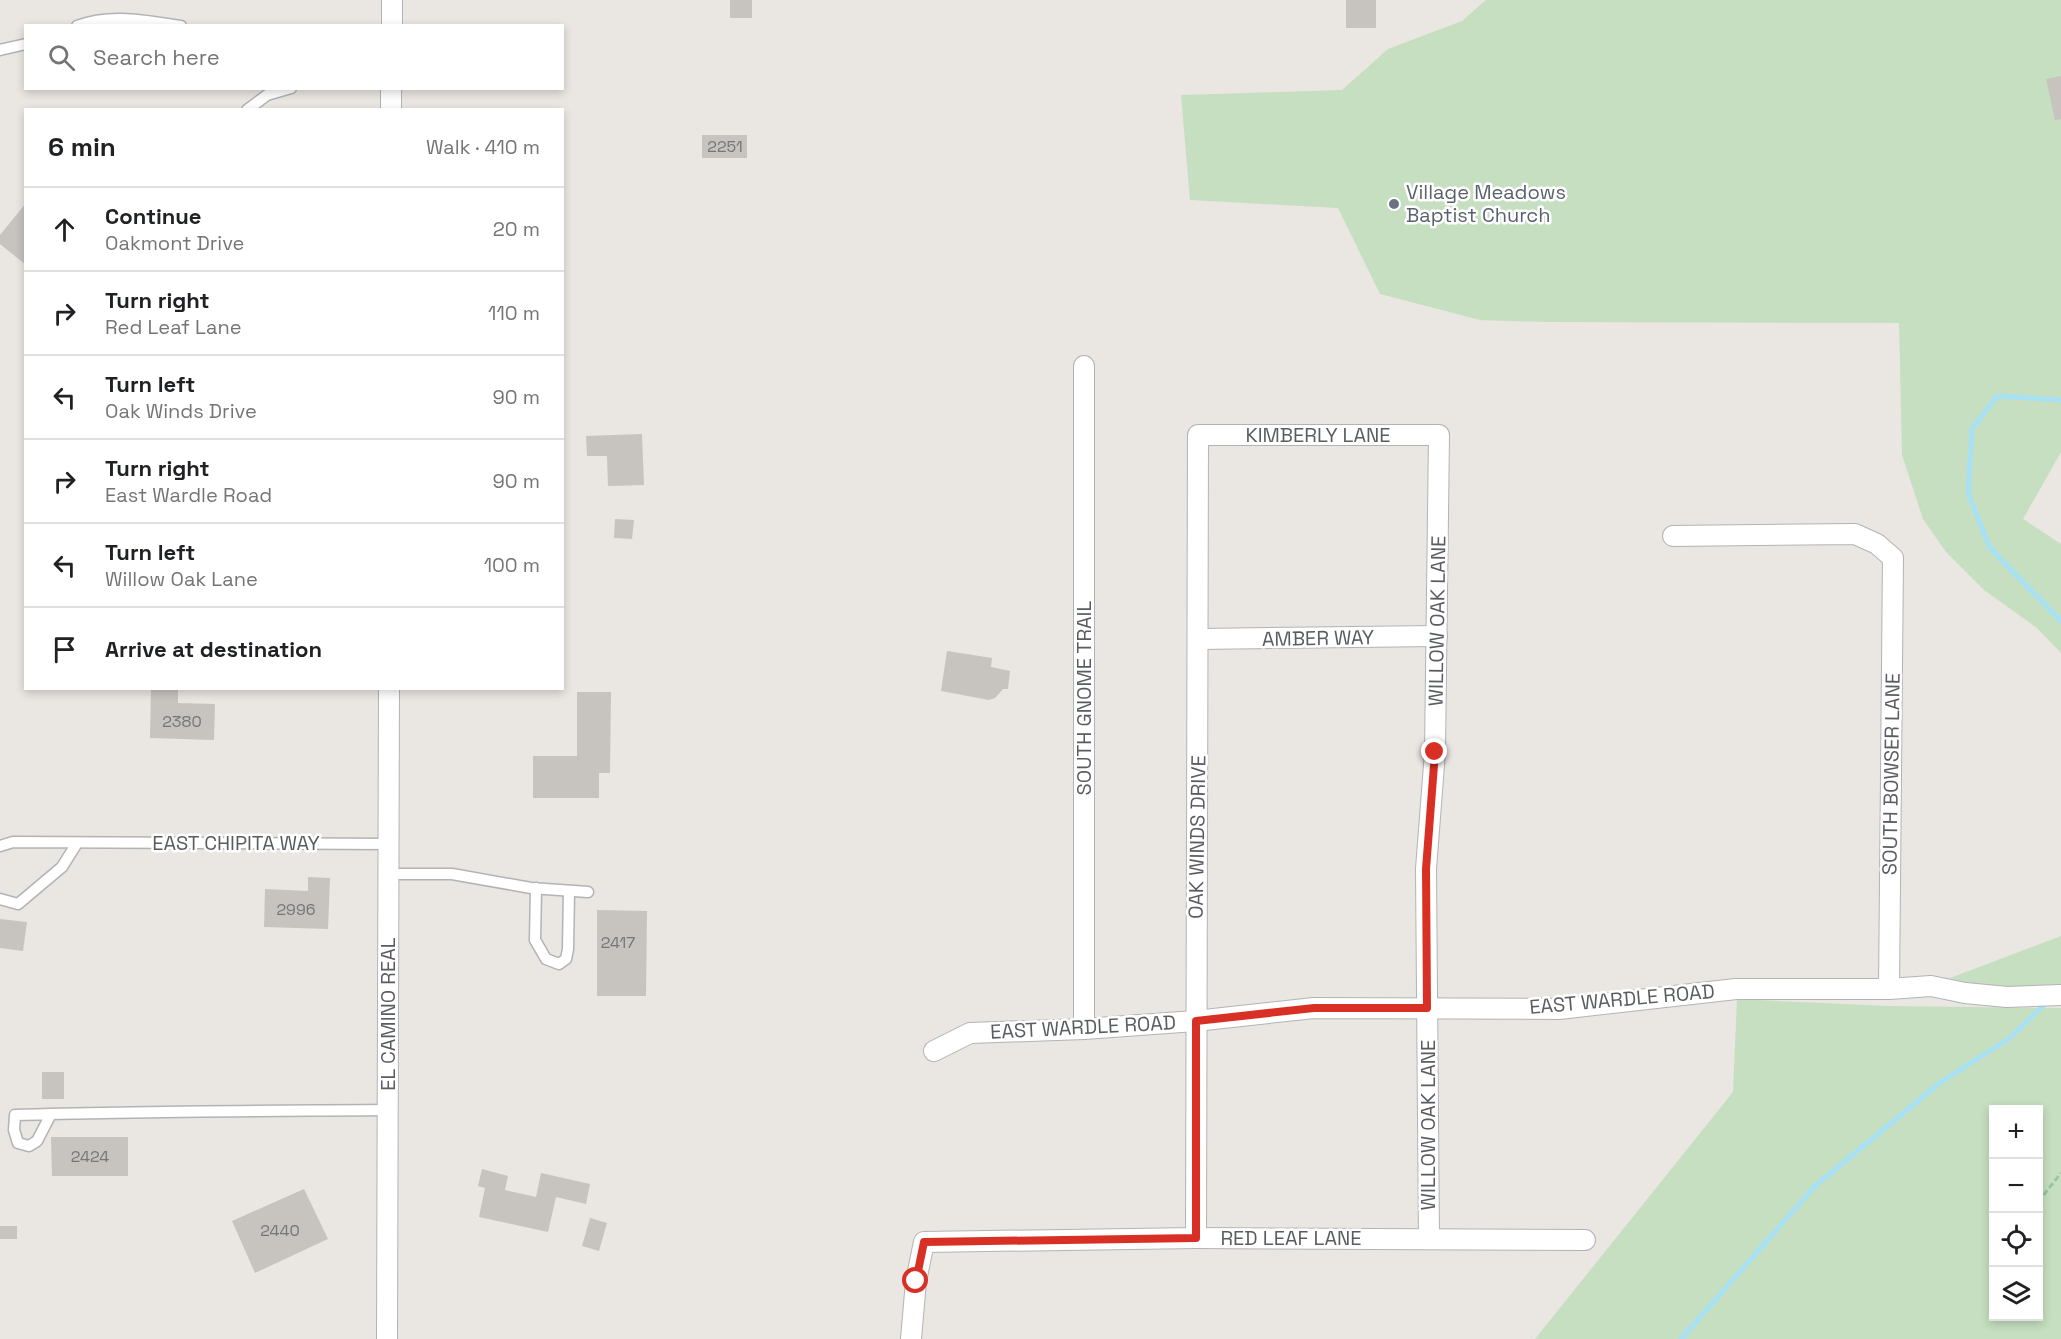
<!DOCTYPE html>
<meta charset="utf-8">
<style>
:root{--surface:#fff;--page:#f2f2f2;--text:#202124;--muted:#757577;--line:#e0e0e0}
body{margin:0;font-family:"Space Grotesk",sans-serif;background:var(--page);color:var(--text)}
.controls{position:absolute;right:18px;bottom:18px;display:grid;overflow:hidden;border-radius:0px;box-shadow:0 3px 9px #0003}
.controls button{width:54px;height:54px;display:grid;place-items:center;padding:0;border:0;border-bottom:2px solid var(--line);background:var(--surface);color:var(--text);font:30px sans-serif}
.stop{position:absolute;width:18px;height:18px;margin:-14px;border:4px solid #d93025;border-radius:50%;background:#fff}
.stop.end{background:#d93025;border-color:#fff;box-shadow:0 2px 6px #0008}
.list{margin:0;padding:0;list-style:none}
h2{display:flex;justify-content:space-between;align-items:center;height:78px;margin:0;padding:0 24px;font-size:26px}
h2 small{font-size:20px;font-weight:400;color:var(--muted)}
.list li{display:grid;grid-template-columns:39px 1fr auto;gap:18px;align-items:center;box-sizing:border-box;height:84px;padding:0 24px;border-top:2px solid var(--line)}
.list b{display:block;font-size:22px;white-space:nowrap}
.list p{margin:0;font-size:20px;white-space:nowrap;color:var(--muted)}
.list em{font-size:20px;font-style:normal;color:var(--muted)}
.icon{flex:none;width:33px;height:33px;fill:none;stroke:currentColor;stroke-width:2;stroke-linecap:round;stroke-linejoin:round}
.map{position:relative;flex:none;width:2061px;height:1339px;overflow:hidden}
.search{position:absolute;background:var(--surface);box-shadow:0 3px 9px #0003;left:24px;top:24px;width:540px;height:66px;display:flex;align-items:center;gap:15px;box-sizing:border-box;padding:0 21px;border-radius:0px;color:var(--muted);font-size:22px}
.panel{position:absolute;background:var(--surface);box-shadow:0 3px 9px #0003;left:24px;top:108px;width:540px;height:582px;border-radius:0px}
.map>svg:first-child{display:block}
</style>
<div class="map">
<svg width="2061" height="1339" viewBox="0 0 2061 1339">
<rect width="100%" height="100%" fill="#eae6e1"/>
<g fill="#c6dfc0" fill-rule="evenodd">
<path d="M1486 0H2061V452L2023 519 2061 544V653L2037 628 1984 590 1946 552 1923 519 1902 455 1899 323 1546 322 1480 320 1380 294 1338 208 1190 200 1181 95 1342 90 1388 49 1462 21Z"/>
<path d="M2061 936V987L1974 988 1950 978Z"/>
<path d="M1737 999 1888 1006 2061 1008V1339H1535L1733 1092ZM1994 1110H2038V1316H1994Z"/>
</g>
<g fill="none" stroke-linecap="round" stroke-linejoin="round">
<g stroke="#a8e1f3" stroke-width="5">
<path d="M2061 400 1997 396 1972 429 1968 493 1990 548 2061 621"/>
<path d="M1681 1339 1815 1186 1941 1082 2010 1038 2048 1001"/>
</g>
</g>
<g fill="#c7c3bf">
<rect x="730" y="0" width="22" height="18"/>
<rect x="1346" y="0" width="30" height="28"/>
<path d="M2061 76V119L2055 120 2046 79Z"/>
<rect x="702" y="135" width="45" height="23"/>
<path d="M26 203V265L0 244V235Z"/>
<path d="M642 434 644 485 608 486 607 456H587L586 436Z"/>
<path d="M615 519 634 520 632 539 614 538Z"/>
<path d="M947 651 992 658 991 667 1010 671 1008 689H1003L995 698 989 700 941 691Z"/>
<path d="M151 688H178V703L215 704 214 740 150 738Z"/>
<path d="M577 692H611L610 773H599V798H533V756H577Z"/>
<path d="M308 877 330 878 328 929 264 927 265 889 308 891Z"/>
<path d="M597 910 647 911 646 996H597Z"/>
<path d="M0 919 27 922 23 951 0 948Z"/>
<rect x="42" y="1072" width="22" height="27"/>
<path d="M51 1137H128V1176H52Z"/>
<path d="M482 1169 508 1176 505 1190 536 1197 541 1173 590 1184 586 1204 556 1197 548 1232 479 1217 485 1188 478 1186Z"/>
<path d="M304 1189 328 1239 255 1273 232 1221Z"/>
<path d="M590 1218 607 1223 599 1251 582 1246Z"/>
<rect x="0" y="1226" width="17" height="13"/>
</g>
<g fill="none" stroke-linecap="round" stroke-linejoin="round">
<defs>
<g id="service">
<path d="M77 26C112 13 146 21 181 26"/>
<path d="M0 50 26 44"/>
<path d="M247 110 267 95 291 88"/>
<path d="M0 846 13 842 388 844"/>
<path d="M388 874H452L531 888 588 892"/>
<path d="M536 888 535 940 546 959 559 964 566 959 568 949 569 891"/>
<path d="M0 899 18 904 62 867 77 843"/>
<path d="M51 1114 37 1141 29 1146 18 1143 14 1130 15 1115C139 1111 263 1111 387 1110"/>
</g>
<g id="minor">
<path d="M392 26V0"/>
<path d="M391 110V88"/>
<path d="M1084 366V1029"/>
<path d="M1673 536 1855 534 1877 544 1893 558 1889 989"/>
<path d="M1199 639 1437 636"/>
<path d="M934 1051 970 1033 1084 1029 1195 1021 1314 1008 1559 1009 1736 989H1889L1931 986 1965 993 2007 997 2061 995"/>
<path d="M1196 1238 1198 435H1439L1435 752 1426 869 1429 1239"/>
<path d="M387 1339 389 688"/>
<path d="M911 1339 916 1281 924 1242 1196 1238 1585 1240"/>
</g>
</defs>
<use href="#service" stroke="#b1b4b7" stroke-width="13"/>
<use href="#minor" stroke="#b1b4b7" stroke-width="22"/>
<path stroke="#9dc4a0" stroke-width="3" stroke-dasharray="6 3" stroke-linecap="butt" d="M2038 1202 2061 1173"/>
<use href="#service" stroke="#fff" stroke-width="10"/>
<use href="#minor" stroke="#fff" stroke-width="20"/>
</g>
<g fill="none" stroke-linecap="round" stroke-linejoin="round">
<path stroke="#d93025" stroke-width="8" d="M916 1281 924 1242 1196 1238V1021L1314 1008H1427L1426 869 1435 752"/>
</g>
<circle fill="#6b7280" stroke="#fff" stroke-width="2" cx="1394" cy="204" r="6"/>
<g text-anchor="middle" stroke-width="5" stroke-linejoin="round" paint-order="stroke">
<g font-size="16" fill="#747678">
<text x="725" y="152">2251</text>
<text x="182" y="727">2380</text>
<text x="296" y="915">2996</text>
<text x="618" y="948">2417</text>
<text x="90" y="1162">2424</text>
<text x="280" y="1236">2440</text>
</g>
<g font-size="20" fill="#5b616d" stroke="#fff" text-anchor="start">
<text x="1406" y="199">Village Meadows<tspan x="1406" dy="23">Baptist Church</tspan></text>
</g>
<g font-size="20" fill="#595d60" stroke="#fff">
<text x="1318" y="442">KIMBERLY LANE</text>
<text transform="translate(1437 621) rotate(-89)" y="7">WILLOW OAK LANE</text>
<text transform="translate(1318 638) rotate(-1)" y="7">AMBER WAY</text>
<text transform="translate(1084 698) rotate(-90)" y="7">SOUTH GNOME TRAIL</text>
<text transform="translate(1891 774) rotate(-89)" y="7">SOUTH BOWSER LANE</text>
<text transform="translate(1197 837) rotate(-89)" y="7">OAK WINDS DRIVE</text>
<text x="236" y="850">EAST CHIPITA WAY</text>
<text transform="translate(1622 999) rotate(-5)" y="7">EAST WARDLE ROAD</text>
<text transform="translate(388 1014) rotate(-90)" y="7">EL CAMINO REAL</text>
<text transform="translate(1083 1027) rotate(-3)" y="7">EAST WARDLE ROAD</text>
<text transform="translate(1428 1125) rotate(-90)" y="7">WILLOW OAK LANE</text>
<text x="1291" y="1245">RED LEAF LANE</text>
</g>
</g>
</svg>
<div class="controls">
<button>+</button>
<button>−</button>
<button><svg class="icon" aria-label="locate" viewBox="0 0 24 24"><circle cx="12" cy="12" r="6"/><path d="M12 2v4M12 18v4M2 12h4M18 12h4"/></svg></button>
<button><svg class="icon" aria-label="layers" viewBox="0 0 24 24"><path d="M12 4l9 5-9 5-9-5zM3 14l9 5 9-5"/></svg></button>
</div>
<div class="stop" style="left:916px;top:1281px"></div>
<div class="stop end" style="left:1435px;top:752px"></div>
<div class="search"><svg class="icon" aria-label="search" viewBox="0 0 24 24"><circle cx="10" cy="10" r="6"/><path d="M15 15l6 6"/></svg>Search here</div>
<section class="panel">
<h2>6 min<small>Walk · 410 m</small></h2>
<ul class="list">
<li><svg class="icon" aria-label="ahead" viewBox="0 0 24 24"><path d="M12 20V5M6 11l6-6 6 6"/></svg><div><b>Continue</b><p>Oakmont Drive</p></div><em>20 m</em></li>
<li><svg class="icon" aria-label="right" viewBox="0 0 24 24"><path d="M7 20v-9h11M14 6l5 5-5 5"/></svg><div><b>Turn right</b><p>Red Leaf Lane</p></div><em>110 m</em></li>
<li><svg class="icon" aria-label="left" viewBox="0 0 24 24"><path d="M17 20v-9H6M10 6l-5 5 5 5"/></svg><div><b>Turn left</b><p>Oak Winds Drive</p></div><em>90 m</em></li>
<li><svg class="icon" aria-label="right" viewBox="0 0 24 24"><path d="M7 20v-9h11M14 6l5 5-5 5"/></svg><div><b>Turn right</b><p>East Wardle Road</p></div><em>90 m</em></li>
<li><svg class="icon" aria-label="left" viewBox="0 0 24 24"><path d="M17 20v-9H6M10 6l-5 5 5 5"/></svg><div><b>Turn left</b><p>Willow Oak Lane</p></div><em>100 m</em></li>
<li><svg class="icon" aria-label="arrive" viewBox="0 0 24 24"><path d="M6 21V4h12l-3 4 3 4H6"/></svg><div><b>Arrive at destination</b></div></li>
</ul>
</section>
</div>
